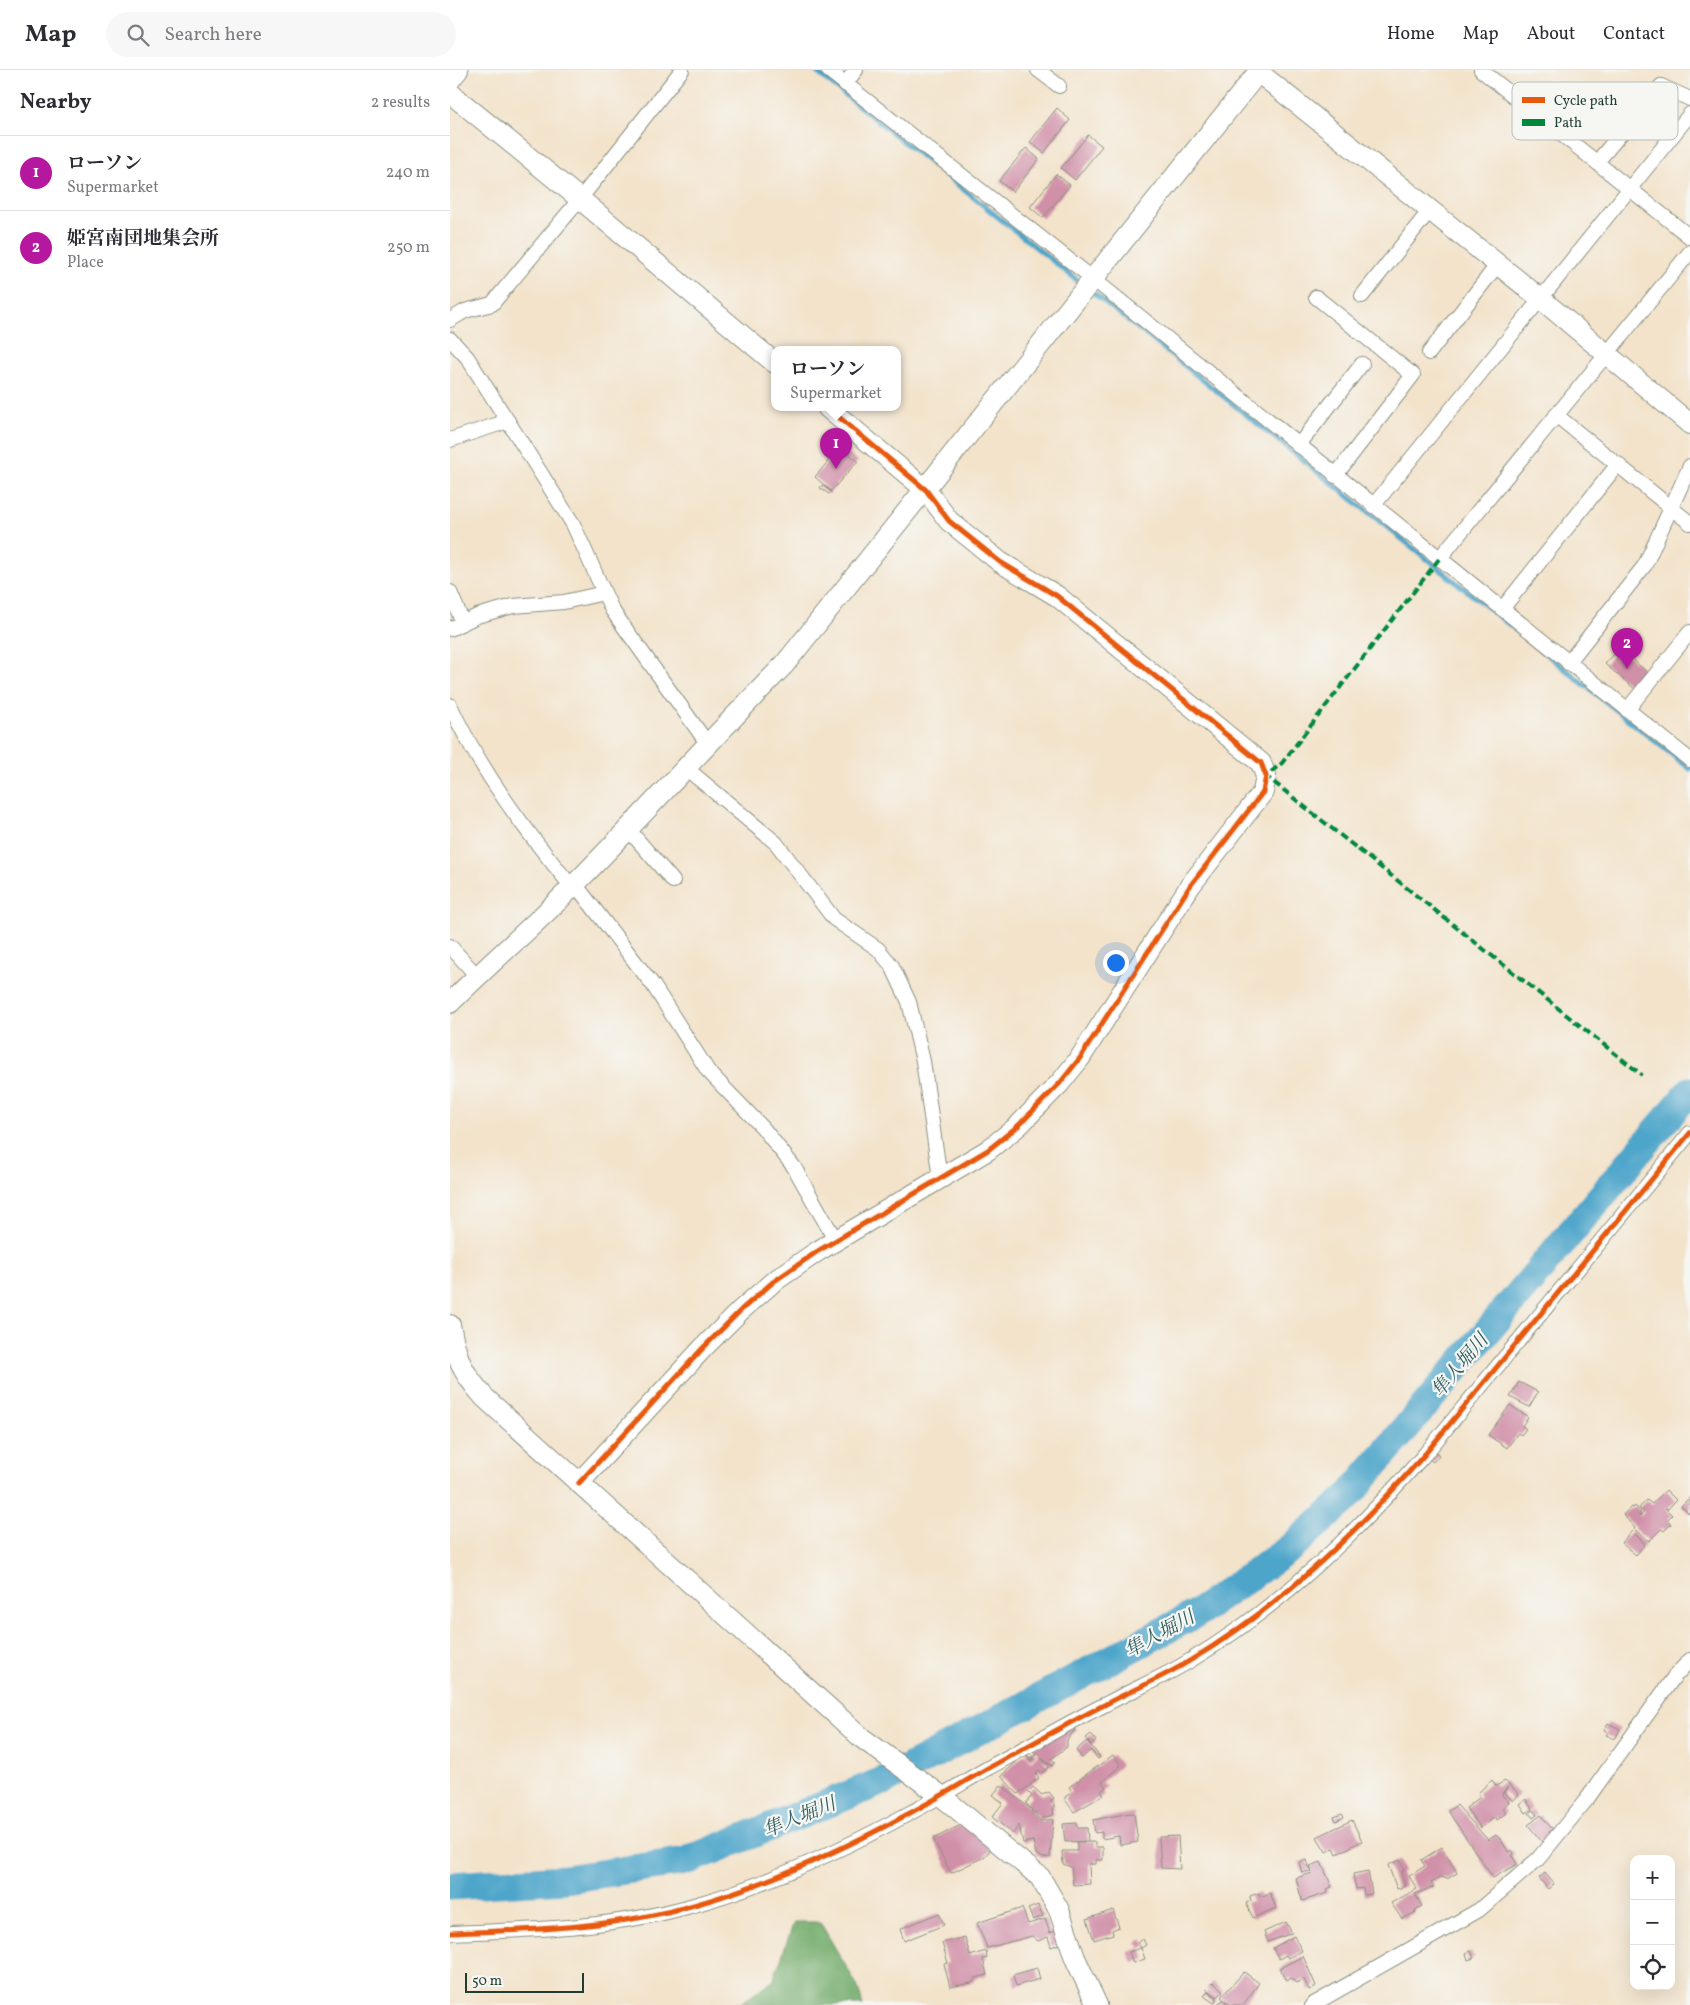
<!DOCTYPE html>
<meta charset="utf-8">
<style>
:root{--surface:#fff;--page:#f7f7f7;--text:#2b2b33;--muted:#7c7c81;--line:#e1e1e2;--accent:#b5179e}
body{margin:0;font-family:Vollkorn,"Noto Serif JP",serif;background:var(--page);color:var(--text)}
.controls{position:absolute;right:15px;bottom:15px;display:grid;overflow:hidden;border-radius:10px;box-shadow:0 5px 20px #0002}
.controls button{width:45px;height:45px;display:grid;place-items:center;padding:0;border:0;border-bottom:1px solid var(--line);background:var(--surface);color:var(--text);font:25px sans-serif}
.scale{position:absolute;left:15px;bottom:12px;width:119px;box-sizing:border-box;padding-left:5px;border:2px solid #1f3d34;border-top:0;font-size:14px;line-height:18px;white-space:nowrap;color:#1f3d34;-webkit-text-stroke:4px #f6f6f2;paint-order:stroke}
.you{position:absolute;left:665px;top:892px;width:18px;height:18px;margin:-12px;border:4px solid #fff;border-radius:50%;background:#1a73e8;box-shadow:0 0 0 8px #1a73e833}
.badge{display:grid;place-items:center;width:32px;height:32px;border-radius:50%;background:var(--accent);color:#fff;font-size:16px;font-weight:700}
.pin{position:absolute;translate:-50% -41px;filter:drop-shadow(0 1px 2px #0008)}
.pin::after{content:'';position:absolute;top:26px;width:18px;height:15px;background:inherit;clip-path:polygon(0 0,100% 0,50% 100%)}
.popup{position:absolute;left:321px;top:276px;width:130px;height:65px;box-sizing:border-box;display:grid;place-content:center;border-radius:10px;background:var(--surface);filter:drop-shadow(0 1px 4px #0005);font-size:16px;white-space:nowrap;color:var(--muted)}
.popup b{font-size:19px;color:var(--text)}
.popup::after{content:'';position:absolute;left:50%;top:100%;margin-left:-10px;border:10px solid transparent;border-top-color:var(--surface)}
.list{margin:0;padding:0;list-style:none}
h2{display:flex;justify-content:space-between;align-items:center;height:65px;margin:0;padding:0 20px;font-size:21px}
h2 small{font-size:16px;font-weight:400;color:var(--muted)}
.list li{display:grid;grid-template-columns:32px 1fr auto;gap:15px;align-items:center;box-sizing:border-box;height:75px;padding:0 20px;border-top:1px solid var(--line)}
.list b{display:block;font-size:19px;white-space:nowrap}
.list p{margin:0;font-size:16px;white-space:nowrap;color:var(--muted)}
.list em{font-size:16px;font-style:normal;color:var(--muted)}
.icon{flex:none;width:28px;height:28px;fill:none;stroke:currentColor;stroke-width:2;stroke-linecap:round;stroke-linejoin:round}
.map{position:relative;flex:none;width:1240px;height:1935px;overflow:hidden}
header{display:flex;align-items:center;gap:30px;box-sizing:border-box;height:70px;padding:0 25px;background:var(--surface);border-bottom:1px solid var(--line)}
header strong{font-size:24px}
nav{display:flex;gap:28px;margin-inline-start:auto;font-size:18px}
.search{width:350px;height:45px;background:var(--page);display:flex;align-items:center;gap:12px;box-sizing:border-box;padding:0 18px;border-radius:28px;color:var(--muted);font-size:19px}
main{display:flex}
aside{flex:1;background:var(--surface)}
.map>svg:first-child{display:block}
</style>
<header>
<strong>Map</strong>
<div class="search"><svg class="icon" aria-label="search" viewBox="0 0 24 24"><circle cx="10" cy="10" r="6"/><path d="M15 15l6 6"/></svg>Search here</div>
<nav><a>Home</a><a>Map</a><a>About</a><a>Contact</a></nav>
</header>
<main>
<aside>
<h2>Nearby<small>2 results</small></h2>
<ul class="list">
<li><span class="badge">1</span><div><b>ローソン</b><p>Supermarket</p></div><em>240 m</em></li>
<li><span class="badge">2</span><div><b>姫宮南団地集会所</b><p>Place</p></div><em>250 m</em></li>
</ul>
</aside>
<div class="map">
<svg width="1240" height="1935" viewBox="0 0 1240 1935">
<rect width="100%" height="100%" fill="#f6f6f2"/>
<filter id="ink" filterUnits="userSpaceOnUse"><feTurbulence type="fractalNoise" baseFrequency=".02" numOctaves="2"/><feDisplacementMap in="SourceGraphic" scale="10" xChannelSelector="R" yChannelSelector="G"/><feConvolveMatrix kernelMatrix="1 2 1 2 8 2 1 2 1" color-interpolation-filters="sRGB"/></filter>
<filter id="wash" filterUnits="userSpaceOnUse"><feTurbulence type="fractalNoise" baseFrequency=".0096" numOctaves="4" result="noise"/><feDisplacementMap in="SourceGraphic" scale="20" xChannelSelector="R" yChannelSelector="G"/><feGaussianBlur stdDeviation="1.12" result="paint"/><feColorMatrix in="noise" values="0 0 0 0 0 0 0 0 0 0 0 0 0 0 0 0 0 1.4 0 .05"/><feComposite in="paint" operator="in"/></filter>
<g filter="url(#wash)">
<rect width="100%" height="100%" fill="#f3e3cb"/>
<path fill="#72ab6a" stroke="#48744f" d="M344 1852H370L407 1915 413 1935H288L323 1911Z"/>
<g fill="none" stroke-linecap="round" stroke-linejoin="round">
<g stroke="#4da5ca" stroke-width="5">
<path d="M364 0 633 215"/>
<path d="M640 220 1240 699"/>
</g>
<path stroke="#4da5ca" stroke-width="29" d="M0 1816 116 1809 236 1791 438 1709 749 1542 839 1479 896 1429 1240 1021"/>
</g>
<g id="blocks">
<g fill="#d090a8">
<path d="M607 38 620 50 594 83 580 72Z"/>
<path d="M638 65 652 76 625 110 611 98Z"/>
<path d="M576 78 589 89 563 122 549 111Z"/>
<path d="M606 104 620 115 593 148 580 137Z"/>
<path d="M390 377 408 391 381 421 365 407Z"/>
<path d="M372 415 381 422 379 424 370 418Z"/>
<path d="M1170 578 1199 604 1185 619 1155 594Z"/>
<path d="M1069 1312 1088 1322 1079 1337 1060 1327Z"/>
<path d="M1060 1335 1078 1347 1072 1356 1076 1359 1071 1365 1068 1363 1057 1378 1038 1365Z"/>
<path d="M982 1380 989 1385 983 1392 976 1386Z"/>
<path d="M1216 1420 1226 1430 1218 1439 1215 1438 1222 1445 1217 1450 1221 1454 1214 1461 1211 1459 1199 1471 1184 1459 1185 1458 1173 1445 1181 1437 1183 1438 1185 1436 1191 1442 1189 1444 1190 1446 1194 1442 1189 1438 1197 1430 1202 1434Z"/>
<path d="M1240 1427V1444L1231 1436Z"/>
<path d="M1182 1461 1195 1474 1186 1485 1171 1473Z"/>
<path d="M1158 1653 1170 1659 1165 1669 1156 1665 1158 1662 1154 1660Z"/>
<path d="M623 1655 626 1659 617 1670V1677L601 1689 605 1692 602 1696 591 1688 599 1697 592 1703 589 1700 586 1704 589 1708 568 1724 551 1706 575 1684 581 1691 588 1684 584 1678Z"/>
<path d="M641 1664 646 1671 641 1675 636 1668Z"/>
<path d="M637 1671 650 1687 648 1689 641 1680 632 1688 626 1680Z"/>
<path d="M582 1679 586 1684 581 1689 576 1684Z"/>
<path d="M663 1685 671 1695 652 1712 656 1717 651 1721 654 1725 624 1742 615 1730V1727L622 1722 619 1717Z"/>
<path d="M1042 1710 1046 1716 1055 1711 1069 1724 1063 1731 1054 1722 1058 1717 1053 1722 1052 1725 1059 1732 1052 1738 1056 1743 1047 1750 1045 1747 1031 1758 1016 1738 1030 1727 1028 1723Z"/>
<path d="M551 1715 582 1740 576 1733 582 1726 578 1722 583 1717 592 1725 599 1722 604 1728 600 1731 604 1734 603 1745 591 1749 582 1740 581 1742 591 1751 603 1749 600 1787 593 1788 586 1784 583 1771 573 1773 569 1755 563 1764 542 1747 553 1733 543 1725Z"/>
<path d="M1076 1729 1082 1739 1076 1743 1070 1734Z"/>
<path d="M1007 1735 1038 1770 1046 1765 1050 1769 1059 1782 1062 1780 1064 1784 1062 1786 1067 1794 1043 1808 998 1741Z"/>
<path d="M1083 1740 1087 1745 1083 1748 1079 1743Z"/>
<path d="M680 1743H684L688 1772 670 1775 669 1766 652 1769V1762L645 1763 643 1750Z"/>
<path d="M892 1744 894 1747 886 1751 884 1747Z"/>
<path d="M1091 1745 1103 1760 1099 1762 1101 1764 1092 1772 1078 1755Z"/>
<path d="M902 1750 912 1771 887 1784 884 1778 876 1782 867 1767Z"/>
<path d="M515 1753 543 1777 534 1787 501 1803 483 1769Z"/>
<path d="M627 1753V1758H637L638 1771 615 1772 613 1754Z"/>
<path d="M728 1766 730 1799 711 1798 709 1767Z"/>
<path d="M627 1772H645V1777H653V1790H646V1794H639L640 1814 623 1815 621 1797 613 1794 612 1781H627Z"/>
<path d="M992 1777 1007 1803 997 1809 991 1807 981 1813 984 1817 965 1824 972 1836 965 1840 966 1842 952 1849 941 1833 967 1819 959 1806 975 1796 971 1790Z"/>
<path d="M857 1790 860 1801 852 1803 849 1792Z"/>
<path d="M950 1790 954 1801 951 1802 955 1816 947 1819 938 1795Z"/>
<path d="M871 1792 882 1817 877 1819 878 1823 852 1831 846 1808 862 1803 860 1796Z"/>
<path d="M918 1801 922 1824 914 1825 913 1818 906 1819 903 1804Z"/>
<path d="M1095 1803 1104 1814 1098 1819 1089 1808Z"/>
<path d="M809 1823 810 1827 820 1823 826 1838 803 1848 796 1833 801 1831 800 1826Z"/>
<path d="M588 1835 593 1846 583 1850 578 1839Z"/>
<path d="M572 1838 578 1854 595 1849 600 1863 608 1860 613 1873 601 1877 598 1867 588 1871 582 1866 537 1878 527 1853Z"/>
<path d="M663 1840 669 1857 662 1860 663 1864 644 1870 637 1849Z"/>
<path d="M489 1843 494 1855 454 1871 450 1859Z"/>
<path d="M836 1852 842 1863 818 1872 814 1862Z"/>
<path d="M844 1866 852 1881 838 1888 836 1885 829 1889 823 1878Z"/>
<path d="M515 1867 520 1886 536 1881 537 1888 533 1889 537 1905 526 1908 522 1913 500 1917 494 1894 498 1893 492 1873Z"/>
<path d="M693 1869 696 1875 691 1878 687 1872Z"/>
<path d="M691 1878 695 1889 683 1893 679 1882Z"/>
<path d="M1021 1881 1024 1888 1018 1890 1016 1883Z"/>
<path d="M853 1886 866 1916 859 1920 854 1909 846 1913 841 1908 836 1910 830 1898Z"/>
<path d="M587 1898 590 1909 566 1916 563 1905Z"/>
<path d="M794 1902 809 1913 793 1935H781L771 1927Z"/>
<path d="M763 1912 773 1921 768 1927 756 1919Z"/>
<path d="M758 1921 767 1928 764 1933 754 1926Z"/>
<path d="M773 1930 779 1935H766Z"/>
</g>
</g>
</g>
<g filter="url(#ink)">
<use href="#blocks" fill-opacity="0" stroke="#899080" stroke-width="1"/>
<g fill="none" stroke-linecap="round" stroke-linejoin="round">
<defs>
<g id="street">
<path d="M378 0 642 208 1240 690"/>
<path d="M588 0 609 16"/>
<path d="M1031 0 1240 167"/>
<path d="M395 14 406 0"/>
<path d="M1147 92 1211 16 1240 29"/>
<path d="M912 226 980 140"/>
<path d="M866 227 963 305 885 406"/>
<path d="M0 250 15 241 42 234 130 129 232 0"/>
<path d="M0 269 17 287 123 454 162 540 257 673"/>
<path d="M979 283 1048 194"/>
<path d="M1106 345 1240 453"/>
<path d="M0 370 58 351"/>
<path d="M848 376 912 294"/>
<path d="M923 436 1240 44"/>
<path d="M989 489 1240 182"/>
<path d="M0 522 13 553"/>
<path d="M1052 539 1168 394"/>
<path d="M0 559 27 546 63 536 114 532 154 523"/>
<path d="M1118 593 1195 495 1240 396"/>
<path d="M0 635C31 702 75 760 122 817"/>
<path d="M1177 640 1240 562"/>
<path d="M237 699 326 773 384 849 428 879 442 896 459 932 473 991 490 1108"/>
<path d="M178 759 223 811"/>
<path d="M125 814 203 915 258 1001 313 1058 344 1097 386 1171"/>
<path d="M0 876 27 906"/>
<path d="M0 1863C82 1860 165 1858 244 1835 319 1814 392 1780 460 1743 487 1729 512 1713 538 1698 577 1677 616 1654 656 1634 684 1619 714 1607 741 1590 831 1536 906 1463 975 1384L1240 1063"/>
<path d="M862 1935 1029 1840 1088 1789 1137 1729 1224 1607 1240 1590"/>
</g>
<g id="secondary">
<path d="M808 2 1091 229 1240 354"/>
<path d="M0 10 8 0"/>
<path d="M0 23 130 129 325 293"/>
<path d="M0 933C41 892 86 854 127 812 197 741 263 667 334 595L810 0"/>
<path d="M0 1255C7 1290 11 1301 35 1328L412 1668 490 1725 590 1807 609 1840 625 1888 647 1935"/>
<path d="M129 1413 253 1278 291 1240 323 1212 368 1181 538 1080 568 1056 610 1013 630 988 740 816 813 722 816 706 811 693 607 526 550 492 499 451 476 420 378 338"/>
</g>
</defs>
<use href="#street" stroke="#899080" stroke-width="16"/>
<use href="#secondary" stroke="#899080" stroke-width="22"/>
<use href="#street" stroke="#fff" stroke-width="14"/>
<use href="#secondary" stroke="#fff" stroke-width="20"/>
<path stroke="#00873e" stroke-width="4" stroke-dasharray="8 4" stroke-linecap="butt" d="M989 489 832 693 816 706 1192 1005"/>
<defs>
<g id="cycleway">
<path d="M129 1413 253 1278 291 1240 323 1212 368 1181 538 1080 568 1056 610 1013 630 988 740 816 813 722 816 706 811 693 607 526 550 492 499 451 476 420 378 338"/>
<path d="M0 1863C82 1860 165 1858 244 1835 319 1814 392 1780 460 1743 487 1729 512 1713 538 1698 577 1677 616 1654 656 1634 684 1619 714 1607 741 1590 831 1536 906 1463 975 1384L1240 1063"/>
</g>
</defs>
<use href="#cycleway" stroke="#f6f6f2" stroke-width="8"/>
<use href="#cycleway" stroke="#e8590c" stroke-width="5"/>
</g>
</g>
<g text-anchor="middle" stroke-width="4.5" stroke-linejoin="round" paint-order="stroke">
<g font-size="19" font-style="italic" fill="#2d5c61" stroke="#f6f6f2">
<text transform="translate(1009 1295) rotate(-50)" y="7">隼人堀川</text>
<text transform="translate(709 1563) rotate(-29)" y="7">隼人堀川</text>
<text transform="translate(349 1746) rotate(-22)" y="7">隼人堀川</text>
</g>
</g>
<rect x="1062" y="12" width="166" height="58" rx="8" fill="#f6f6f2" stroke="#b6beb9" stroke-width="1"/>
<rect x="1072" y="27" width="23" height="6" fill="#e8590c"/>
<rect x="1072" y="49" width="23" height="7" fill="#00873e"/>
<g font-size="14" fill="#1f3d34">
<text x="1104" y="35">Cycle path</text>
<text x="1104" y="57">Path</text>
</g>
</svg>
<div class="controls">
<button>+</button>
<button>−</button>
<button><svg class="icon" aria-label="locate" viewBox="0 0 24 24"><circle cx="12" cy="12" r="6"/><path d="M12 2v4M12 18v4M2 12h4M18 12h4"/></svg></button>
</div>
<div class="scale">50 m</div>
<div class="you"></div>
<div class="pin badge" style="left:386px;top:399px">1</div>
<div class="popup"><b>ローソン</b>Supermarket</div>
<div class="pin badge" style="left:1177px;top:599px">2</div>
</div>
</main>
